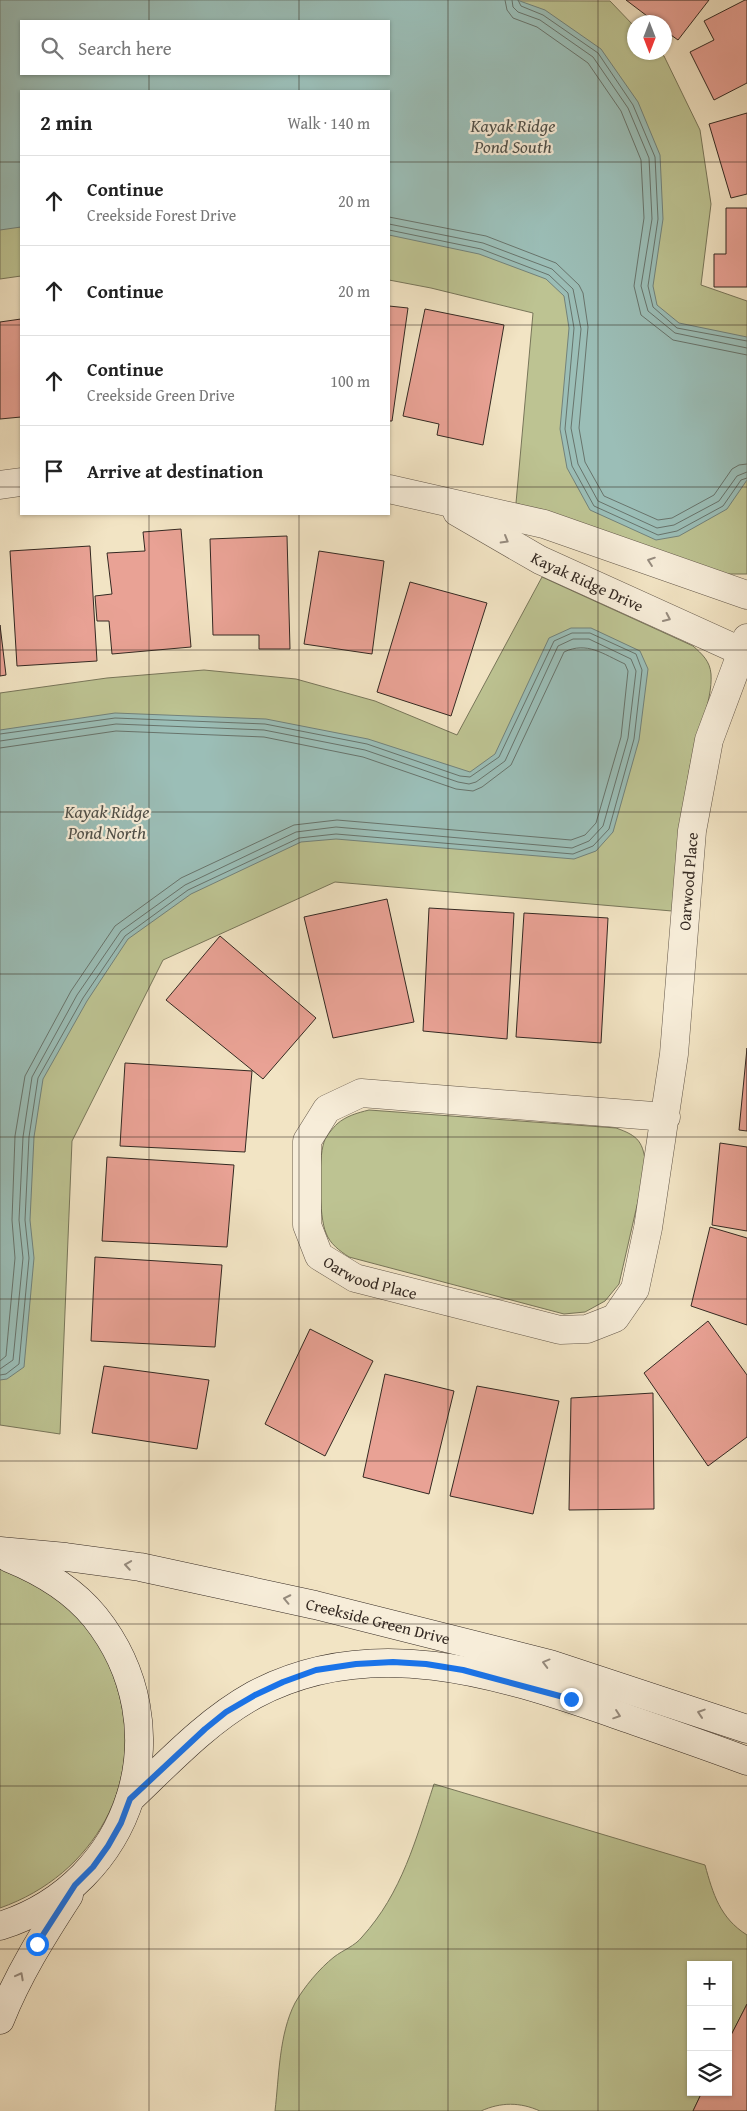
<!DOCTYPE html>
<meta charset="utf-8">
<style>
:root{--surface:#fff;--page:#f6f6f6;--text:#222;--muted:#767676;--line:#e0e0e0}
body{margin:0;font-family:"Gentium Book Plus",serif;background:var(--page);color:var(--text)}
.controls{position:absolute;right:15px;bottom:15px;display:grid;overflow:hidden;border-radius:0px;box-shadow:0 1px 4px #0004}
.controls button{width:45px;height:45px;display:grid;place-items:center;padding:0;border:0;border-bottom:1px solid var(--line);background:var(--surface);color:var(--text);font:25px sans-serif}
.compass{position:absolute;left:627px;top:15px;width:45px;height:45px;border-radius:50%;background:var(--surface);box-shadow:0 1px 4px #0004;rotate:180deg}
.stop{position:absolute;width:15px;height:15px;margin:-11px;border:4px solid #1a73e8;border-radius:50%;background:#fff}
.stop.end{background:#1a73e8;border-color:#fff;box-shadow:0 1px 5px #0008}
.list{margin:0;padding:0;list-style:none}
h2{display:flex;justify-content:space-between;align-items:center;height:65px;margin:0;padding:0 20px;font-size:21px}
h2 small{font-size:16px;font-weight:400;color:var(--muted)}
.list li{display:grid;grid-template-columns:32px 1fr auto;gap:15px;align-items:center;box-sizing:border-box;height:90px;padding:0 20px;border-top:1px solid var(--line)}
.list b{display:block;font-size:19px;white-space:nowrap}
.list p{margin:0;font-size:16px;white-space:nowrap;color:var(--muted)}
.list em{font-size:16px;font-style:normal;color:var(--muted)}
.icon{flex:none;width:28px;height:28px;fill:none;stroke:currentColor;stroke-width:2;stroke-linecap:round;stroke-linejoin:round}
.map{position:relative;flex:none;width:747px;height:2111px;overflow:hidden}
.search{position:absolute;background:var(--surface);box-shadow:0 1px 4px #0004;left:20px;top:20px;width:370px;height:55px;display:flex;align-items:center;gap:12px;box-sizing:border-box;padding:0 18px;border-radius:0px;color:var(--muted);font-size:19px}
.panel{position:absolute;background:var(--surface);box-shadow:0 1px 4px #0004;left:20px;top:90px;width:370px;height:425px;border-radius:0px}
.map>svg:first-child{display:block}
</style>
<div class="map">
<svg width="747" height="2111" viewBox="0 0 747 2111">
<rect width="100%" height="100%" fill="#f2e4c4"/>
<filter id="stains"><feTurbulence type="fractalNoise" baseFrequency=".004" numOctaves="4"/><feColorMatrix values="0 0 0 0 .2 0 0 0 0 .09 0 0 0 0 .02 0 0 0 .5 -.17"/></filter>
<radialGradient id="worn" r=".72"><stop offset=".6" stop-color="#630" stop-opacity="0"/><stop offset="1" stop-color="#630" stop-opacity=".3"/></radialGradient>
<g fill="#bdc392" stroke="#78765a" fill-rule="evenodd">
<path d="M0 0 610 1 634 26V52L660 53 664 56 700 130 711 204 701 285 747 301V574H726L516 503 533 313 431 288 389 280V91H21V276L0 279ZM21 21H389V74H21Z"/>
<path d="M542 577 693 646C702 654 710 661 711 674 713 701 695 739 690 767 681 814 676 862 672 911L335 882 163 960 72 1141 60 1434 0 1425V693L107 678 204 670 296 679 375 701 457 735Z"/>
<path d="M369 1110 616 1128C639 1136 643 1142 646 1166L619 1284 605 1301 585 1312 564 1314 349 1257C340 1251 330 1244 326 1233 319 1217 318 1160 324 1142 326 1136 333 1128 337 1124 346 1116 357 1113 369 1110Z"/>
<path d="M0 1568C28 1581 55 1593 77 1615 95 1634 108 1659 116 1684 148 1781 94 1875 0 1908Z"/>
<path d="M434 1784 705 1865C713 1894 720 1918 747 1935V2004L728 2041V1965H691V2092H702L693 2111H540C520 2102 501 2102 481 2111H275C279 2077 279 2034 295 2003 304 1987 320 1968 334 1957 343 1950 355 1946 362 1937 402 1893 416 1839 434 1784Z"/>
</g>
<g fill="#9bbeb7" stroke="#72827b" fill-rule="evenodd">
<path d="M0 0H517L545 10 601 49 638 102 660 155 663 219 653 286 657 305 679 323 747 337V480L727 509 679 536 656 540 590 510 567 468 560 429 569 328 564 296 546 279 479 254 389 235V91H21V227L0 230ZM21 21H389V74H21Z"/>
<path d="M571 628H591L640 651 648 669 639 740 613 832 596 851 574 859 336 839 301 842 191 894 128 939 87 1001 43 1079 34 1137 30 1220 34 1258 24 1367 7 1379 0 1380V730L115 713 266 719 368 739 470 772 495 754 549 638Z"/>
</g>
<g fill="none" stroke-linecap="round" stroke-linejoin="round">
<g stroke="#68746c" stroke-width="1">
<path d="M505 0 507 10 513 18 537 27 588 63 621 111 641 160 644 218 634 286 641 315 673 340 747 355"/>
<path d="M512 0 513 7 518 12 540 20 593 57 628 108 649 158 652 219 641 286 648 311 675 333 747 348"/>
<path d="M518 0 521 6 543 15 598 53 633 105 655 157 658 219 648 286 653 307 677 328 747 341"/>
<path d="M389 217 486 236 556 263 579 285 583 293 588 327 579 428 585 462 604 496 658 520 672 518 714 495 732 469 739 465 747 464"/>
<path d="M389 224 483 243 552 269 573 289 581 329 571 428 578 464 598 501 657 528 674 525 719 501 737 476 747 472"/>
<path d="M389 230 481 249 549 275 568 293 574 328 565 429 572 466 594 506 658 535 677 531 723 506 741 480 747 478"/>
<path d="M0 734 115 718 265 724 367 744 460 776 470 777 499 757 554 641 572 633H590L636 654 642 670 634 739 609 829 593 846 573 854 336 834 299 838 188 890 125 936 83 998 38 1078 29 1137 25 1220 29 1258 19 1364 6 1374 0 1375"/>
<path d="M0 741 116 724 264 730 365 750 458 782 469 784 476 782 505 761 558 646 573 639H589L631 659 636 671 628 738 603 826 589 841 572 848 336 827 296 832 185 885 121 931 77 995 32 1077 23 1137 19 1220 23 1258 13 1360 0 1369"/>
<path d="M0 748 116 731 264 737 363 757 456 789 473 791 482 787 511 765 564 652C587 641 603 654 625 664L628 671 621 737 596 823 585 835 571 840 337 820 294 825 181 878 115 926 71 991 25 1076 15 1136 12 1220 15 1258 6 1356 0 1361"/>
</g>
</g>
<g fill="#e9a295" stroke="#342922">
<path d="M626 0H709L678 40 664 30V22H655Z"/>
<path d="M745 0H747V83L714 100 690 52 714 40 704 21Z"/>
<path d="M747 113V194L731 198 709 124Z"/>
<path d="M726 208H747V287H714V254H726Z"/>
<path d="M389 306 408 308 392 421H389Z"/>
<path d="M425 309 504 325 483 445 437 435 439 424 403 416Z"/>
<path d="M21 319V417L0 419V322Z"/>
<path d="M181 529 191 647 112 654 109 621H97L95 596 112 594 107 553 145 551 143 532Z"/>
<path d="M287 536 290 649H259V635H213L210 539Z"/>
<path d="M90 546 97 661 17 666 10 551Z"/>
<path d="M319 551 384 561 372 654 304 644Z"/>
<path d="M410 582 487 603 451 716 377 692Z"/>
<path d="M0 625 6 675 0 676Z"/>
<path d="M387 899 414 1022 333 1038 304 917Z"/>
<path d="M429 908 514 913 507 1039 423 1031Z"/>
<path d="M524 913 608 918 601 1043 516 1037Z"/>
<path d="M220 936 316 1018 263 1079 166 1000Z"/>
<path d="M747 1048V1131L739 1130Z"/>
<path d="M125 1063 252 1071 245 1152 120 1146Z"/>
<path d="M720 1143 747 1147V1231L712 1225Z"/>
<path d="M107 1157 234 1165 227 1247 102 1241Z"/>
<path d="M710 1227 747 1238V1325L691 1306Z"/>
<path d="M95 1257 222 1265 215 1347 91 1341Z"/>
<path d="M708 1321 747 1375V1437L708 1466 644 1373Z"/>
<path d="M310 1329 373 1361 325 1456 265 1424Z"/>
<path d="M104 1366 209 1380 197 1449 92 1433Z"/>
<path d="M385 1374 454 1391 429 1494 363 1477Z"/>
<path d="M477 1386 559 1401 533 1514 450 1496Z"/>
<path d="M653 1393 654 1509 569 1510 571 1398Z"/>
<path d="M747 2004V2111H693L702 2092H728V2041Z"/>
</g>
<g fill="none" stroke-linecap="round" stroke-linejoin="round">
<defs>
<g id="minor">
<path d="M0 485 21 482"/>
<path d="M389 489 544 524 747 595"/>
<path id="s1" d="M457 512 540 560 747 654"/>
<path id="s2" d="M666 1117 361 1093 327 1109 307 1141V1225L319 1256 355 1278 560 1330 587 1329 615 1318 635 1289 648 1228 674 1054 692 831 709 740 747 638"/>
</g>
<g id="secondary">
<path id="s3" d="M0 1551 66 1557 140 1567 315 1605 550 1664 747 1729"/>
<path d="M130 1799C169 1762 207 1721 254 1695 370 1633 496 1673 612 1713 657 1729 702 1744 747 1761"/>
<path d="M0 1926C133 1884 183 1727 95 1617 73 1590 41 1571 9 1558"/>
<path d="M0 2020C18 1975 43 1935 69 1895"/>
</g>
</defs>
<use href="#minor" stroke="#64584a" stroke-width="29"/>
<use href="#secondary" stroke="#342922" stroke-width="29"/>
<use href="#minor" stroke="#f7edd9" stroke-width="28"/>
<use href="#secondary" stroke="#f7edd9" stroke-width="28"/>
</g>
<defs><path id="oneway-chevron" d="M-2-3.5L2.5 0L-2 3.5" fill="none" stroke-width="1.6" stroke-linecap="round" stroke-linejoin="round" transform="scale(1.25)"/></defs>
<g stroke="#968b7e">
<use href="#oneway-chevron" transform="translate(505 540) rotate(30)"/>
<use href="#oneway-chevron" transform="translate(651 561) rotate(-161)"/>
<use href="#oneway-chevron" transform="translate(667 618) rotate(25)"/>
<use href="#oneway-chevron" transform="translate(128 1565) rotate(-171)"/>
<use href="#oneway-chevron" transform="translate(287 1599) rotate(-168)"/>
<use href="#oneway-chevron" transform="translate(546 1663) rotate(-165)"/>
<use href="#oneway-chevron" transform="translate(701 1713) rotate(-162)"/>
<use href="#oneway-chevron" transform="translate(617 1715) rotate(19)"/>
<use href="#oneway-chevron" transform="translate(20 1976) rotate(-62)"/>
</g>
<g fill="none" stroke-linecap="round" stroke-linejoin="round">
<path stroke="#1a73e8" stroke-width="6" d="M37 1944 75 1885 93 1867 108 1846 121 1823 130 1799 205 1729 226 1712 255 1695 283 1682 316 1670 356 1664 393 1662 426 1664 463 1670 571 1699"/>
</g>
<path fill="none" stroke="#342922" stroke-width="1" stroke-opacity="0.55" d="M149 0V21M299 0V21M448 0V2111M598 0V2111M149 74V91M299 74V91M0 162H21M389 162H747M0 325H21M389 325H747M0 487H21M389 487H747M149 514V2111M299 514V2111M0 650H747M0 812H747M0 974H747M0 1137H747M0 1299H747M0 1461H747M0 1624H747M0 1786H747M0 1949H747"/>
<g text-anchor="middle" stroke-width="4.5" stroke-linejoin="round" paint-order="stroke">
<g font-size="16" fill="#342922" stroke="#f7edd9">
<text dy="6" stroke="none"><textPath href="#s1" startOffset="148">Kayak Ridge Drive</textPath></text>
<text dy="6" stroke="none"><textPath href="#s2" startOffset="1256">Oarwood Place</textPath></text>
<text dy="6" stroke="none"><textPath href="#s2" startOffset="555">Oarwood Place</textPath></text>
<text dy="6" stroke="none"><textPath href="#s3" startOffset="385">Creekside Green Drive</textPath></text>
</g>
<g font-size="18" font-style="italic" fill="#4e4e47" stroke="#f7edd9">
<text x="513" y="132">Kayak Ridge<tspan x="513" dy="21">Pond South</tspan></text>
<text x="107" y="818">Kayak Ridge<tspan x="107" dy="21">Pond North</tspan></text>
</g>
</g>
<rect width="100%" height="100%" filter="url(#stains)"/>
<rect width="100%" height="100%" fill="url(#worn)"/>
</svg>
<div class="controls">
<button>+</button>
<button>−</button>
<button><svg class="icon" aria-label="layers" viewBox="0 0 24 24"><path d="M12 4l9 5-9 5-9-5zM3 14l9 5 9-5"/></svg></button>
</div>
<svg class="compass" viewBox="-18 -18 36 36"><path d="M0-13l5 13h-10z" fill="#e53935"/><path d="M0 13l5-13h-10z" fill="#767676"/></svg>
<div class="stop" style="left:37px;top:1944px"></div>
<div class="stop end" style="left:571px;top:1699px"></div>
<div class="search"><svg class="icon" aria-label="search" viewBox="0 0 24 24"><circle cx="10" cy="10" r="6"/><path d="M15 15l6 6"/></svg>Search here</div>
<section class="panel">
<h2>2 min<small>Walk · 140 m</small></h2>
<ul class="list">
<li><svg class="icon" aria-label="ahead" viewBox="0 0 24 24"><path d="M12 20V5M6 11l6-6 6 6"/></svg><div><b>Continue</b><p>Creekside Forest Drive</p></div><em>20 m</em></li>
<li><svg class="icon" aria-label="ahead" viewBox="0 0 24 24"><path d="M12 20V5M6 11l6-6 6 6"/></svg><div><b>Continue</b></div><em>20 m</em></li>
<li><svg class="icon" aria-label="ahead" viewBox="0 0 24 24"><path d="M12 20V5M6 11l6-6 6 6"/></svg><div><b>Continue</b><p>Creekside Green Drive</p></div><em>100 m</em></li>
<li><svg class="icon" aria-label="arrive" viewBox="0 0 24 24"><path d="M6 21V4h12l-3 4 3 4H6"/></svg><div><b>Arrive at destination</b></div></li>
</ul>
</section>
</div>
